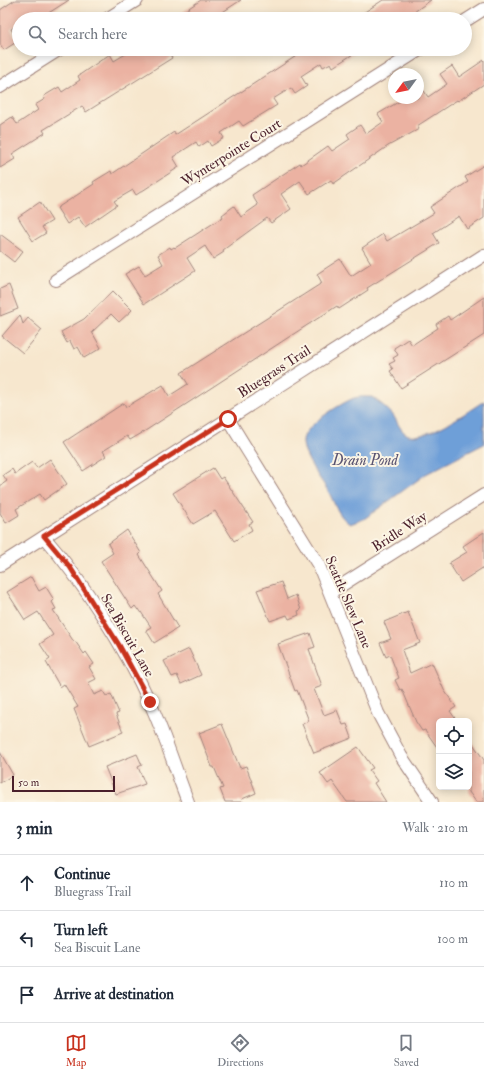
<!DOCTYPE html>
<meta charset="utf-8">
<style>
:root{--surface:#fff;--page:#f2f2f3;--text:#1f2937;--muted:#747a83;--line:#e0e1e3;--accent:#c8321e}
body{margin:0;font-family:"IM FELL Double Pica",serif;background:var(--page);color:var(--text)}
.controls{position:absolute;right:12px;bottom:12px;display:grid;overflow:hidden;border-radius:6px;box-shadow:0 2px 10px #0003}
.controls button{width:36px;height:36px;display:grid;place-items:center;padding:0;border:0;border-bottom:1px solid var(--line);background:var(--surface);color:var(--text);font:20px sans-serif}
.compass{position:absolute;left:388px;top:68px;width:36px;height:36px;border-radius:50%;background:var(--surface);box-shadow:0 2px 10px #0003;rotate:237deg}
.scale{position:absolute;left:12px;bottom:10px;width:103px;box-sizing:border-box;padding-left:4px;border:2px solid #4a1f2b;border-top:0;font-size:11px;line-height:14px;white-space:nowrap;color:#4a1f2b;-webkit-text-stroke:3px #fcf5e5;paint-order:stroke}
.stop{position:absolute;width:12px;height:12px;margin:-9px;border:3px solid #c8321e;border-radius:50%;background:#fff}
.stop.end{background:#c8321e;border-color:#fff;box-shadow:0 1px 4px #0008}
.list{margin:0;padding:0;list-style:none}
h2{display:flex;justify-content:space-between;align-items:center;height:52px;margin:0;padding:0 16px;font-size:17px}
h2 small{font-size:13px;font-weight:400;color:var(--muted)}
.list li{display:grid;grid-template-columns:26px 1fr auto;gap:12px;align-items:center;box-sizing:border-box;height:56px;padding:0 16px;border-top:1px solid var(--line)}
.list b{display:block;font-size:15px;white-space:nowrap}
.list p{margin:0;font-size:13px;white-space:nowrap;color:var(--muted)}
.list em{font-size:13px;font-style:normal;color:var(--muted)}
.icon{flex:none;width:22px;height:22px;fill:none;stroke:currentColor;stroke-width:2;stroke-linecap:round;stroke-linejoin:round}
.map{position:relative;flex:none;width:484px;height:802px;overflow:hidden}
.search{position:absolute;background:var(--surface);box-shadow:0 2px 10px #0003;left:12px;right:12px;top:12px;height:44px;display:flex;align-items:center;gap:10px;box-sizing:border-box;padding:0 14px;border-radius:22px;color:var(--muted);font-size:15px}
.sheet{height:220px;background:var(--surface)}
nav{display:flex;justify-content:space-around;align-items:center;box-sizing:border-box;height:56px;border-top:1px solid var(--line);background:var(--surface);font-size:11px;color:var(--muted)}
nav a{display:grid;justify-items:center;gap:2px}
nav .on{color:var(--accent)}
.map>svg:first-child{display:block}
</style>
<div class="map">
<svg width="484" height="802" viewBox="0 0 484 802">
<rect width="100%" height="100%" fill="#fcf5e5"/>
<filter id="ink" filterUnits="userSpaceOnUse"><feTurbulence type="fractalNoise" baseFrequency=".025" numOctaves="2"/><feDisplacementMap in="SourceGraphic" scale="8" xChannelSelector="R" yChannelSelector="G"/><feConvolveMatrix kernelMatrix="1 2 1 2 8 2 1 2 1" color-interpolation-filters="sRGB"/></filter>
<filter id="wash" filterUnits="userSpaceOnUse"><feTurbulence type="fractalNoise" baseFrequency=".012" numOctaves="4" result="noise"/><feDisplacementMap in="SourceGraphic" scale="16" xChannelSelector="R" yChannelSelector="G"/><feGaussianBlur stdDeviation="0.9" result="paint"/><feColorMatrix in="noise" values="0 0 0 0 0 0 0 0 0 0 0 0 0 0 0 0 0 1.4 0 .05"/><feComposite in="paint" operator="in"/></filter>
<g filter="url(#wash)">
<rect width="100%" height="100%" fill="#f7e7ce"/>
<path fill="#6e9fd8" stroke="#5c5f82" d="M372 397C379 402 387 408 393 415 397 421 399 428 405 433 420 446 470 410 484 401V444L426 474 364 519 350 524C338 517 334 501 327 489 319 477 302 455 303 440 305 425 340 404 354 398 359 396 366 397 372 397Z"/>
<g id="blocks">
<g fill="#ebb2a2">
<path d="M15 0H69L47 14 50 19H19V24L11 29 18 41 4 50 0 44V10Z"/>
<path d="M201 0H241L212 19H172Z"/>
<path d="M383 0H431L404 19H354Z"/>
<path d="M134 49H167L172 58 86 112 82 106 43 130 45 133 12 154 15 159 0 168V125L12 117 17 124 38 110 35 105 45 99 44 96 59 87 62 92 80 80 78 76 110 54 114 61Z"/>
<path d="M307 49H361L333 67 331 63 323 67 321 63 301 76 307 86 295 94 291 88 273 99 277 105 243 126 239 121 221 133 224 138 211 146 208 141 199 147 196 142 173 157 179 167 136 195 133 190 114 201 117 205 85 227 78 217 67 224 57 208 94 184 93 182 111 171 112 174 174 132 175 135Z"/>
<path d="M484 60V84L458 101 457 100 417 126 419 129 388 146 333 184 331 180 309 194 300 181 281 194 291 209 271 223 267 218 223 250 224 252 213 259 205 246 187 258 195 271 144 304 125 274 139 266 145 275 163 264 158 255 170 247 171 249 174 247 175 248 223 217 222 215 234 206 241 217 258 205 252 195 300 163 301 165 328 146 332 151 350 139 347 134 360 125 366 134 383 122 378 114 405 98H418V82L428 97 447 84 440 74 452 66 459 77Z"/>
<path d="M484 165V218L467 229 459 216 433 233 439 243 367 288 368 290 339 309 337 306 292 335 142 433 130 440 127 436 103 451 106 456 83 471 64 442 124 403 126 407 163 385 169 396 188 384 181 373 322 283 317 274 340 259 351 276 371 263 362 248 383 234 387 241 434 213 430 207 468 182 465 177Z"/>
<path d="M40 202 52 221 42 227 46 233 33 241 18 217Z"/>
<path d="M0 234 23 251 14 262 0 251Z"/>
<path d="M9 285 18 309 0 316V289Z"/>
<path d="M113 291 132 310 119 322 111 314 92 332 101 348 84 358 78 347 74 349 70 341 67 343 61 332 84 319Z"/>
<path d="M484 297V335L401 388 390 371 393 369 389 364 395 361 393 358 398 355 394 348 408 339 412 345 438 328 436 324 448 316 450 320Z"/>
<path d="M20 315 23 324 28 318 42 330 23 353 2 336Z"/>
<path d="M50 459 67 484 44 500 40 494 16 509 19 515 6 523 0 513V486L7 481 3 475 12 469 15 474 32 462 37 468Z"/>
<path d="M213 468 220 479 223 477 253 522 249 524 252 530 234 541 215 511 193 524 173 493Z"/>
<path d="M127 530 141 553 139 555 162 591 158 594 178 628 154 643 146 630 151 627 139 609 138 610 135 606 132 609 101 561 113 553 108 544Z"/>
<path d="M484 532V567L461 582 449 563 467 552 463 546Z"/>
<path d="M31 577 39 591 46 587 54 600 52 602 56 609 53 610 74 642 75 641 84 654 86 652 94 664 89 667 96 679 88 683 94 695 103 691 106 696 111 694 119 713 116 714 123 732 89 746 74 709 78 707 64 684 60 687 46 662 50 659 40 644 53 635 38 612 25 620 7 592Z"/>
<path d="M281 582 287 599 296 595 301 610 298 611 299 615 289 619 287 615 270 621 257 590Z"/>
<path d="M408 612 420 643 402 650 410 673 432 663 444 690 456 707 450 711 457 721H439V750L425 730 422 731 416 722 402 689 400 690 395 680 399 678 390 655 386 657 380 643 391 639 384 622Z"/>
<path d="M310 633 315 647 309 649 322 686 314 689 324 715 337 710 343 725 347 724 352 738 314 753 302 724 309 721 297 690 295 691 278 644Z"/>
<path d="M189 649 201 675 181 684 177 675 172 677 164 661Z"/>
<path d="M222 724 240 768 246 766 256 793 242 799 243 802H225L220 789 223 788 214 767H212L199 733Z"/>
<path d="M469 738 484 760V802H476L469 792Z"/>
<path d="M358 747 373 768 369 770 377 781 374 783 386 802H347L332 781 328 784 320 773Z"/>
<path d="M0 752 13 775 0 783Z"/>
<path d="M137 754 142 765 138 767 145 784 116 794 105 767Z"/>
</g>
</g>
</g>
<g filter="url(#ink)">
<use href="#blocks" fill-opacity="0" stroke="#a0837c" stroke-width="1"/>
<g fill="none" stroke-linecap="round" stroke-linejoin="round">
<defs>
<g id="minor">
<path d="M107 19 137 0"/>
<path d="M465 21 484 9"/>
<path d="M0 87 60 49"/>
<path d="M56 280 421 49"/>
<path d="M228 419 319 566 378 713 401 756 432 802"/>
<path d="M44 537C84 583 125 647 150 703 165 735 175 769 188 802"/>
<path d="M0 565 484 255"/>
<path d="M331 592 484 495"/>
</g>
</defs>
<use href="#minor" stroke="#a0837c" stroke-width="14"/>
<use href="#minor" stroke="#fff" stroke-width="12"/>
</g>
</g>
<g fill="none" stroke-linecap="round" stroke-linejoin="round" filter="url(#ink)">
<path stroke="#c8321e" stroke-width="5" d="M150 702 119 645 70 567 44 536 228 419"/>
</g>
<g text-anchor="middle" stroke-width="4" stroke-linejoin="round" paint-order="stroke">
<g font-size="14" fill="#4a1f2b" stroke="#fcf5e5">
<text transform="translate(231 152) rotate(-32)" y="5">Wynterpointe Court</text>
<text transform="translate(274 371) rotate(-33)" y="5">Bluegrass Trail</text>
<text transform="translate(399 531) rotate(-33)" y="5">Bridle Way</text>
<text transform="translate(349 602) rotate(67)" y="5">Seattle Slew Lane</text>
<text transform="translate(128 635) rotate(60)" y="5">Sea Biscuit Lane</text>
</g>
<g font-size="15" font-style="italic" fill="#585270" stroke="#fcf5e5">
<text x="365" y="465">Drain Pond</text>
</g>
</g>
</svg>
<div class="controls">
<button><svg class="icon" aria-label="locate" viewBox="0 0 24 24"><circle cx="12" cy="12" r="6"/><path d="M12 2v4M12 18v4M2 12h4M18 12h4"/></svg></button>
<button><svg class="icon" aria-label="layers" viewBox="0 0 24 24"><path d="M12 4l9 5-9 5-9-5zM3 14l9 5 9-5"/></svg></button>
</div>
<svg class="compass" viewBox="-18 -18 36 36"><path d="M0-13l5 13h-10z" fill="#e53935"/><path d="M0 13l5-13h-10z" fill="#747a83"/></svg>
<div class="scale">50 m</div>
<div class="stop" style="left:228px;top:419px"></div>
<div class="stop end" style="left:150px;top:702px"></div>
<div class="search"><svg class="icon" aria-label="search" viewBox="0 0 24 24"><circle cx="10" cy="10" r="6"/><path d="M15 15l6 6"/></svg>Search here</div>
</div>
<section class="sheet">
<h2>3 min<small>Walk · 210 m</small></h2>
<ul class="list">
<li><svg class="icon" aria-label="ahead" viewBox="0 0 24 24"><path d="M12 20V5M6 11l6-6 6 6"/></svg><div><b>Continue</b><p>Bluegrass Trail</p></div><em>110 m</em></li>
<li><svg class="icon" aria-label="left" viewBox="0 0 24 24"><path d="M17 20v-9H6M10 6l-5 5 5 5"/></svg><div><b>Turn left</b><p>Sea Biscuit Lane</p></div><em>100 m</em></li>
<li><svg class="icon" aria-label="arrive" viewBox="0 0 24 24"><path d="M6 21V4h12l-3 4 3 4H6"/></svg><div><b>Arrive at destination</b></div></li>
</ul>
</section>
<nav>
<a class="on"><svg class="icon" aria-label="map" viewBox="0 0 24 24"><path d="M3 6l6-2 6 2 6-2v14l-6 2-6-2-6 2zM9 4v14M15 6v14"/></svg>Map</a>
<a><svg class="icon" aria-label="directions" viewBox="0 0 24 24"><path d="M12 3l9 9-9 9-9-9zM9 14v-3h6M13 9l2 2-2 2"/></svg>Directions</a>
<a><svg class="icon" aria-label="saved" viewBox="0 0 24 24"><path d="M7 4h10v16l-5-4-5 4z"/></svg>Saved</a>
</nav>
